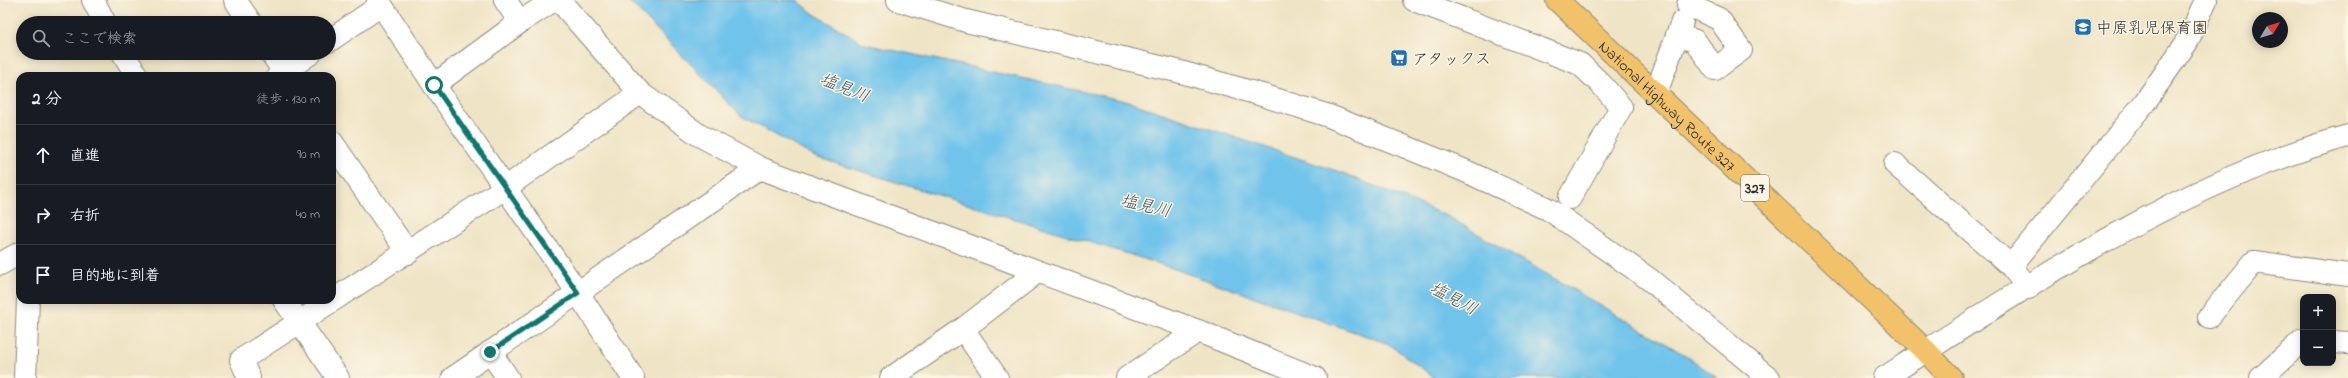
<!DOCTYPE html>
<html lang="ja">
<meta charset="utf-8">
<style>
:root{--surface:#171b24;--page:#20242c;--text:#f1f3f6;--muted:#9ea1a6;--line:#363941}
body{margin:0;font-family:"Indie Flower","Klee One",sans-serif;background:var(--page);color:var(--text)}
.controls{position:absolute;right:12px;bottom:12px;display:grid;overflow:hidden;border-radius:8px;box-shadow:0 2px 10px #0003}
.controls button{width:36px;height:36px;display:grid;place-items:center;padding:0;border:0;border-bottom:1px solid var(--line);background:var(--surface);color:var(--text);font:20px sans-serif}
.compass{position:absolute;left:2252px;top:12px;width:36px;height:36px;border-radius:50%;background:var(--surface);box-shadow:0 2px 10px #0003;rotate:52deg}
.stop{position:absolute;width:12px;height:12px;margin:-9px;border:3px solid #0f766e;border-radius:50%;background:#fff}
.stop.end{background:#0f766e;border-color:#fff;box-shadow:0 1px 4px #0008}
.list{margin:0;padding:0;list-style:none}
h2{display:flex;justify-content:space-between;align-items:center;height:52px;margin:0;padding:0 16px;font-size:17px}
h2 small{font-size:13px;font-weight:400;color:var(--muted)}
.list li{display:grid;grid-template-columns:26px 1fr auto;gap:12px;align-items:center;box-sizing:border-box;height:60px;padding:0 16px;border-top:1px solid var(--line)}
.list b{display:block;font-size:15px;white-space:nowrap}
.list em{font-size:13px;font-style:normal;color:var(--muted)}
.icon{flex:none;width:22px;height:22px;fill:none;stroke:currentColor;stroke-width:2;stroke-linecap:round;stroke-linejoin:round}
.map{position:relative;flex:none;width:2348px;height:378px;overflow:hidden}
.search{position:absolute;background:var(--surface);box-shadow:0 2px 10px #0003;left:16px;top:16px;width:320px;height:44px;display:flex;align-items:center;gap:10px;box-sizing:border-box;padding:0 14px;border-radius:22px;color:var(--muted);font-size:15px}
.panel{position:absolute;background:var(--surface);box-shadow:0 2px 10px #0003;left:16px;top:72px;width:320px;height:232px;border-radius:12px}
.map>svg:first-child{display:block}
</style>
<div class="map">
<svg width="2348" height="378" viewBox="0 0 2348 378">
<rect width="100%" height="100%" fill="#fcf5e5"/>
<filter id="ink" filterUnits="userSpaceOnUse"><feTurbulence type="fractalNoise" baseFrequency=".025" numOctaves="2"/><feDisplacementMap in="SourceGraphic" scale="8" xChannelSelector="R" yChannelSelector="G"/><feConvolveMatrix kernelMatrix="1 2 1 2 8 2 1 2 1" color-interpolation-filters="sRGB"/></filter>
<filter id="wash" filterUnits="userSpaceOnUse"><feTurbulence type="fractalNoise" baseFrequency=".012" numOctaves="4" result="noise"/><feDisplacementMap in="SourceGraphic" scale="16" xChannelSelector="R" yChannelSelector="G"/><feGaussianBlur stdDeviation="0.9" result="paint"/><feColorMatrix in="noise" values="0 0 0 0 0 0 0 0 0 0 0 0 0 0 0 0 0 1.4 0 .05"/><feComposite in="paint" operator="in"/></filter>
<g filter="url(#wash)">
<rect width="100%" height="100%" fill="#efe4c5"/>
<path fill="#6fc3eb" stroke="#4d778b" d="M628 0H797L814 14 865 44 1126 101 1340 172 1447 216 1687 356 1717 378H1435L1389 344 1157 263 815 157 741 116Z"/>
</g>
<g filter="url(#ink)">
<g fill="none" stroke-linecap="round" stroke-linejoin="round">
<defs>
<g id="minor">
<path d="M93 0 105 23"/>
<path d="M235 0 251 23"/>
<path d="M378 0 434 85 578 293 633 378"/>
<path d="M505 0 520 22"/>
<path d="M559 0 640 93 699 135 760 168 1198 331 1315 378"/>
<path d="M898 0 966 21 1177 71 1262 95 1329 116 1463 170 1548 209 1566 221 1649 279 1769 378"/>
<path d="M1414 0 1580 64 1601 84 1621 107 1570 198"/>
<path d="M1677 35 1695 41 1715 69 1741 50 1719 19 1688 5"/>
<path d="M329 41 381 5"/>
<path d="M123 53 137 76"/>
<path d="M271 53 287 76"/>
<path d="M278 76 311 53"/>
<path d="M434 85 520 22 554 0"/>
<path d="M1656 93 1682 22"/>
<path d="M332 142 408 253"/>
<path d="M1895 164 2011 266"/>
<path d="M0 264 20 253"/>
<path d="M2028 288 2011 266 2145 102 2187 42 2206 0"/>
<path d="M284 300 338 378"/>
<path d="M2209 317 2254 262 2348 275"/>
<path d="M963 329 997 378"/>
<path d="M2333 342 2348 343"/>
<path d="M490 352 508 378"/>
<path d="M25 378 28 300"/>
<path d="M249 378 241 360 505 188 640 93"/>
<path d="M453 378 760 168"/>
<path d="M891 378 963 329 1037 272"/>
<path d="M1127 378 1198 331"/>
<path d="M1884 378C2027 286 2182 181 2348 136"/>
<path d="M2261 378 2303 340"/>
</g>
<g id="highway">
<path id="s1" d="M1557 0 1926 351 1951 378"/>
</g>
</defs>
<use href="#minor" stroke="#8d8878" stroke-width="24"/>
<use href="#highway" stroke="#8d8878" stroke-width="24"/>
<use href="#minor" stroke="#fff" stroke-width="22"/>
<use href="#highway" stroke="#f2c26a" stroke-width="22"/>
</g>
</g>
<g fill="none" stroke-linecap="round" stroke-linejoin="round" filter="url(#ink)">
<path stroke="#0f766e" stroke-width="5" d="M434 85 578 293 490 352"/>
</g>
<defs>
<symbol id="school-square" viewBox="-11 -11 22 22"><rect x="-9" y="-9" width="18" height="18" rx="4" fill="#1f6fb2" stroke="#fcf5e5"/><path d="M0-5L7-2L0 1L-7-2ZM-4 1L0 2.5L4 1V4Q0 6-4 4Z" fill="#fff"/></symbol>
<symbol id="supermarket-square" viewBox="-11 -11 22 22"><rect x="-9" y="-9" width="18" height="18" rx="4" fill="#1f6fb2" stroke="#fcf5e5"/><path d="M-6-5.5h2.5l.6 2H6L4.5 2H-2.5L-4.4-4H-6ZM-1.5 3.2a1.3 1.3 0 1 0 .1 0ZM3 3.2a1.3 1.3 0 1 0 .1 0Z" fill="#fff"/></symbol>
</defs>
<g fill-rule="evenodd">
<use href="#school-square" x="2073" y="17" width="20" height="20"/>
<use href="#supermarket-square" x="1389" y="48" width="20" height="20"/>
</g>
<g text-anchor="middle" stroke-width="3" stroke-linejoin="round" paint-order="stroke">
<rect fill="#fcf5e5" stroke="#6a6863" stroke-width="1" x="1741" y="175" width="28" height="26" rx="3"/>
<g font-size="15" font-weight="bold" fill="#2b2b2b">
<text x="1755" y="193">327</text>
</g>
<g font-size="16" fill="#2b2b2b" stroke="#fcf5e5" text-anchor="start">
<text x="2096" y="33">中原乳児保育園</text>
<text x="1412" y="64">アタックス</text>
</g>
<g font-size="16" fill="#2b2b2b" stroke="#fcf5e5">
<text dy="6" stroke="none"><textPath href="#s1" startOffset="153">National Highway Route 327</textPath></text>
</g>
<g font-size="17" font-style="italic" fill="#3f5965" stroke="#fcf5e5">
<text transform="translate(845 87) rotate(22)" y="6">塩見川</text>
<text transform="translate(1146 205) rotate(13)" y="6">塩見川</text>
<text transform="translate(1454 298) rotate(28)" y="6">塩見川</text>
</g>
</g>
</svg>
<div class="controls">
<button>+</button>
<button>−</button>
</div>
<svg class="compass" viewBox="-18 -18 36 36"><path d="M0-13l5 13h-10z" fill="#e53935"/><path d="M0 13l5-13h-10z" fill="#9ea1a6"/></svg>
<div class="stop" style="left:434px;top:85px"></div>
<div class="stop end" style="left:490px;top:352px"></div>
<div class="search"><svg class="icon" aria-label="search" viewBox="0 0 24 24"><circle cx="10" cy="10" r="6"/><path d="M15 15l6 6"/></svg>ここで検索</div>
<section class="panel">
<h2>2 分<small>徒歩 · 130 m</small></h2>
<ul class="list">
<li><svg class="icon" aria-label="ahead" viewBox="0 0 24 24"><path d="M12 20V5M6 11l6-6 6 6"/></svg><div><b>直進</b></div><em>90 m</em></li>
<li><svg class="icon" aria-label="right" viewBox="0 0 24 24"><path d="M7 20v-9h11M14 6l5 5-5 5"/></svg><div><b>右折</b></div><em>40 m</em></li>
<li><svg class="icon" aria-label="arrive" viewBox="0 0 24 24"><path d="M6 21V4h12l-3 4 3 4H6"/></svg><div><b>目的地に到着</b></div></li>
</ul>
</section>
</div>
